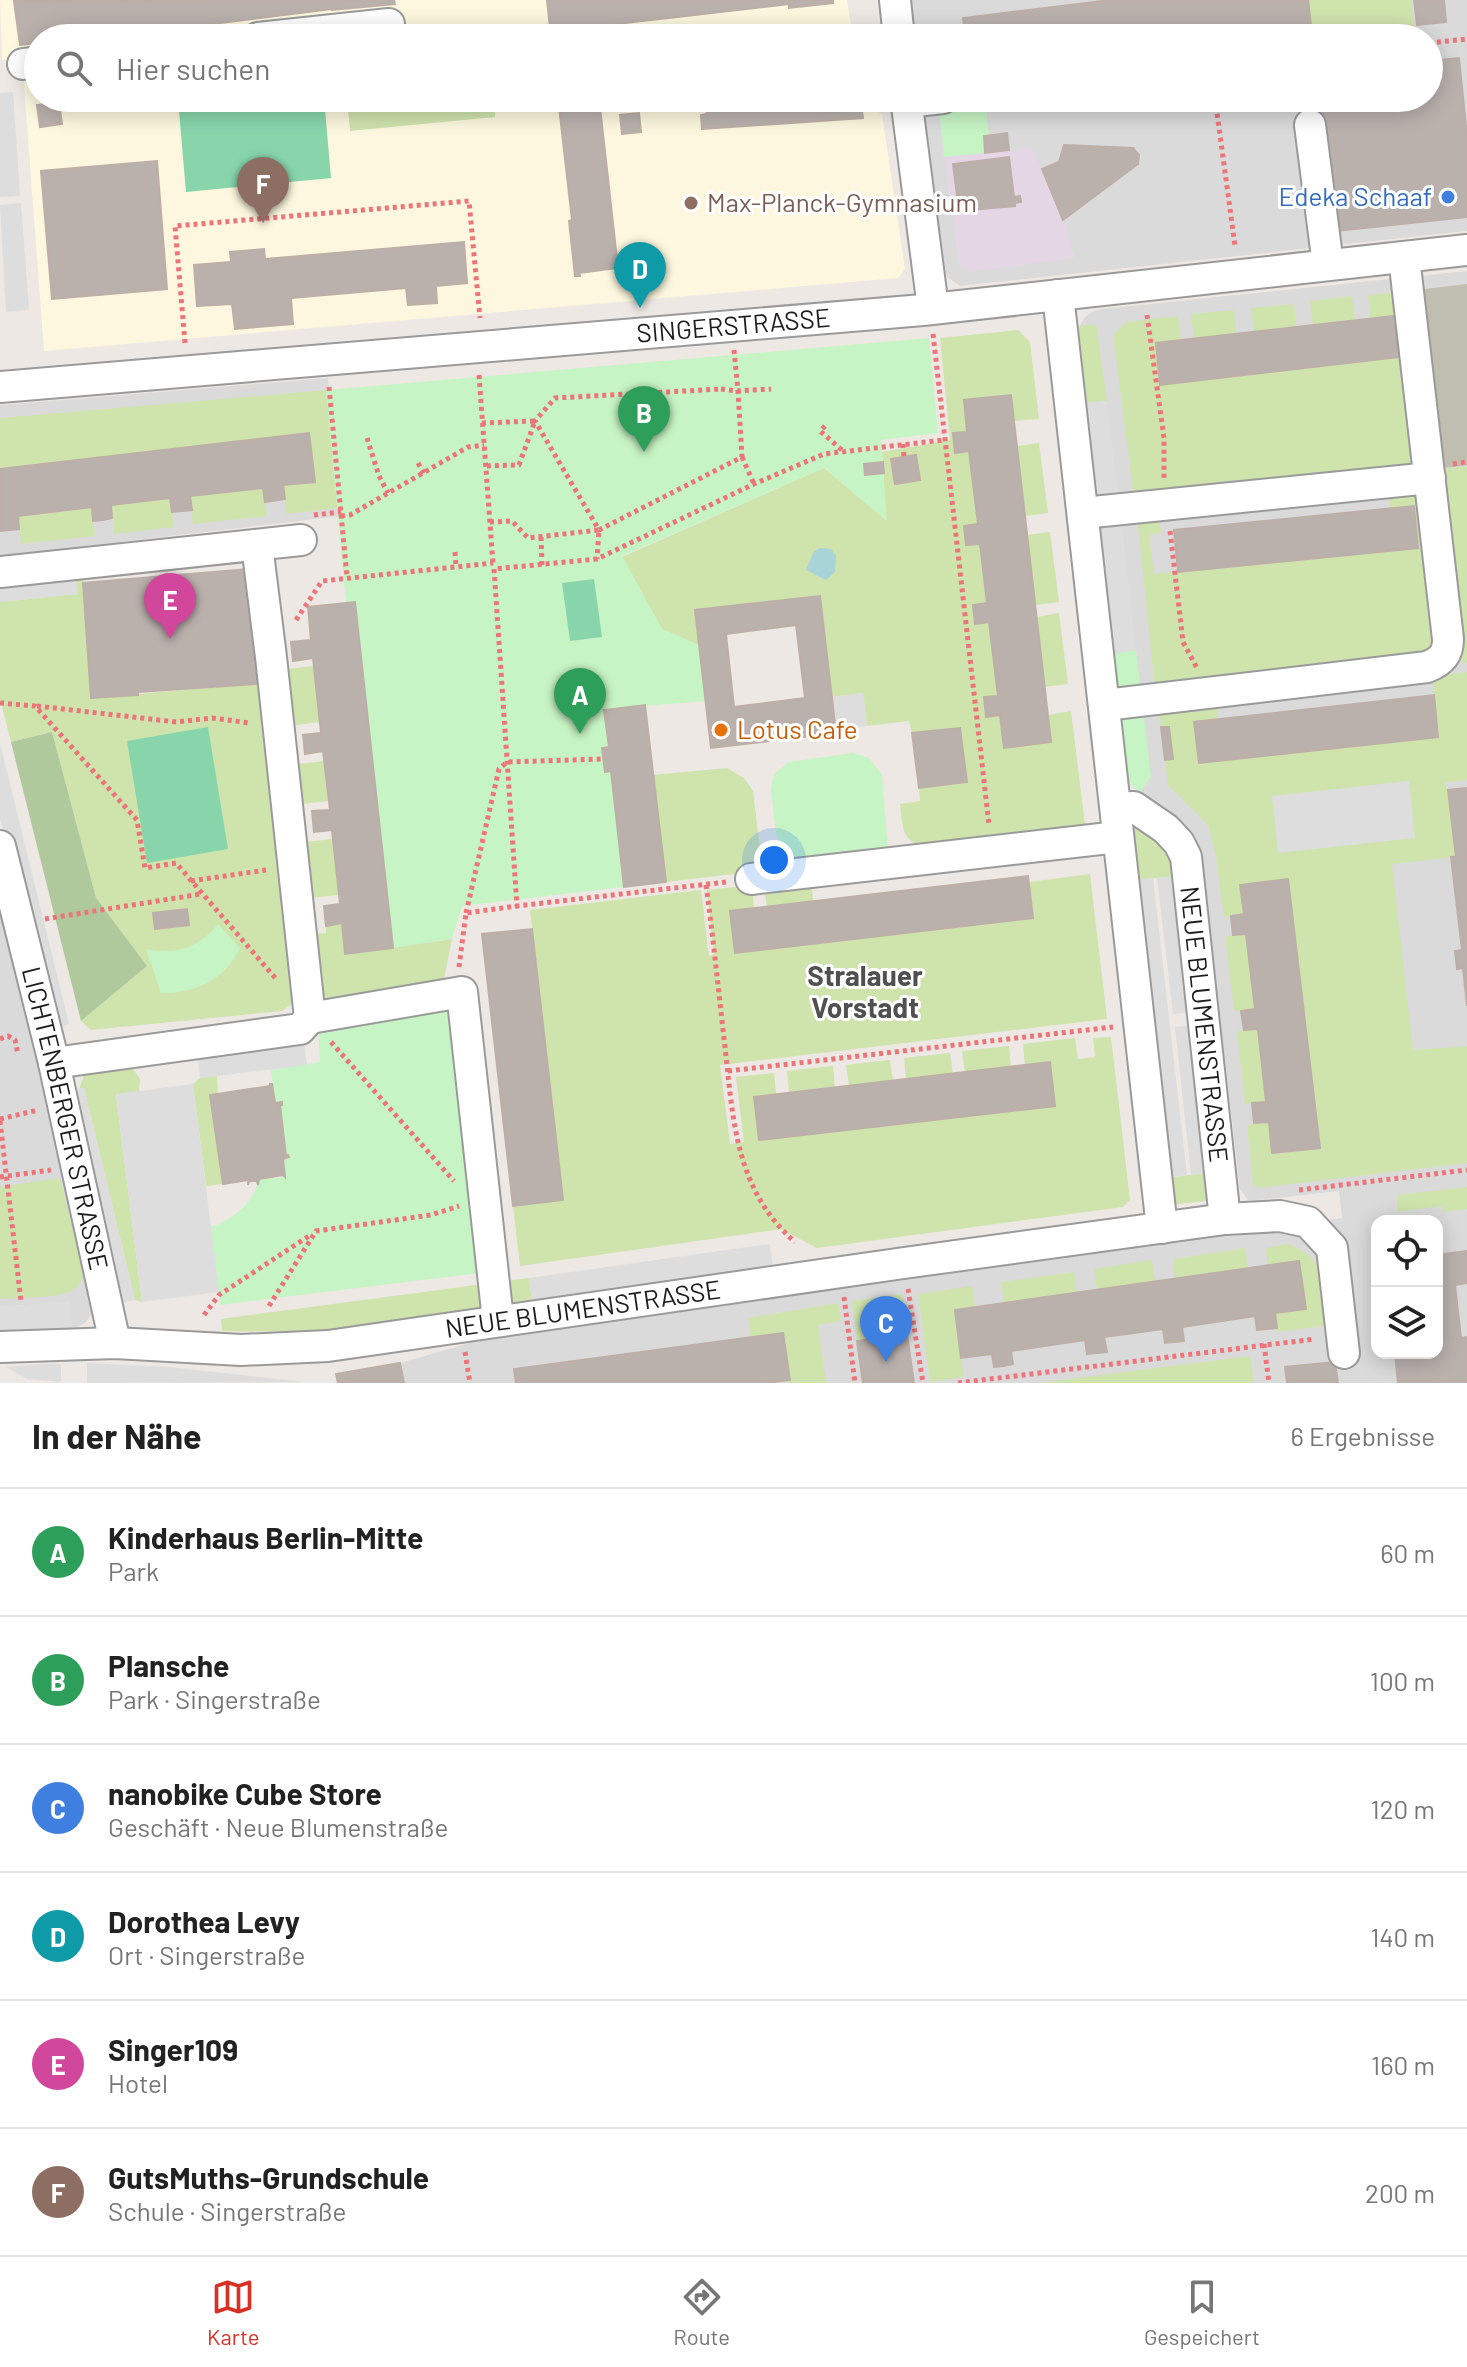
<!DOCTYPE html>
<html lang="de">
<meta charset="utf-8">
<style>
:root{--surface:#fff;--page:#f2f2f2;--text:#222;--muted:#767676;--line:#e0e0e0;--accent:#d93025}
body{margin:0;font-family:Barlow,sans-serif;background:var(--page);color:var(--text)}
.controls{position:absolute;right:24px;bottom:24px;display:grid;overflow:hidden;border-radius:16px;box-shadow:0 4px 20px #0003}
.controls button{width:72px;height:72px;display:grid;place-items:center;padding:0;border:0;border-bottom:2px solid var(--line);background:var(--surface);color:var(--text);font:40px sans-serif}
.you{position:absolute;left:774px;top:860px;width:28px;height:28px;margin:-20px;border:6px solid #fff;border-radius:50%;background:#1a73e8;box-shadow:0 0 0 12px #1a73e833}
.badge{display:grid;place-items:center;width:52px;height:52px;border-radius:50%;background:var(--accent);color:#fff;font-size:26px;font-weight:700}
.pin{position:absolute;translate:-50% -66px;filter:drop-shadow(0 2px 4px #0008)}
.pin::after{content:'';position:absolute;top:42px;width:28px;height:24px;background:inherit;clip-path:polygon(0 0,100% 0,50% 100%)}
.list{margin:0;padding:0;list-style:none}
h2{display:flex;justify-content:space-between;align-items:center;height:104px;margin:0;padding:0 32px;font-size:34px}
h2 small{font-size:26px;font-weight:400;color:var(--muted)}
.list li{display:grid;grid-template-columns:52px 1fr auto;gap:24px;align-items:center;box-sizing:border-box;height:128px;padding:0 32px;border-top:2px solid var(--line)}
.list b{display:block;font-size:30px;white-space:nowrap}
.list p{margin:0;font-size:26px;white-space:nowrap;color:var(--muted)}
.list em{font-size:26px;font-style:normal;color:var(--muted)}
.icon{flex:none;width:44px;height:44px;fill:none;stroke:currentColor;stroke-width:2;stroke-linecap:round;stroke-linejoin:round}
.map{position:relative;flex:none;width:1467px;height:1383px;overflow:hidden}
.search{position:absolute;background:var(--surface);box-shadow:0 4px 20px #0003;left:24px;right:24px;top:24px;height:88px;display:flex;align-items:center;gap:20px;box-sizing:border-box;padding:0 28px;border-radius:44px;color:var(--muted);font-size:30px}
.sheet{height:872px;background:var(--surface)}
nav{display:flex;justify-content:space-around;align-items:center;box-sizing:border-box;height:112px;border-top:2px solid var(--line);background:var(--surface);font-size:22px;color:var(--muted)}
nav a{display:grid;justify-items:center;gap:4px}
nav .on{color:var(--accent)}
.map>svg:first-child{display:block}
</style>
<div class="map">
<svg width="1467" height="1383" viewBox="0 0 1467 1383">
<rect width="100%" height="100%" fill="#ede8e3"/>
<g fill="#dbdada" fill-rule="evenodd">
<path d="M910 0H1467V231L960 286 946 276 942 267 922 98H1429V38H914Z"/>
<path d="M1467 271V1383H338L336 1374 400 1363 477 1341 1342 1218 1339 1191 1259 1200H1248L1240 1189 1203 870 1198 849 1175 818 1132 786 1074 337 1084 318 1092 312 1102 309ZM1377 1221H1437V1353H1377Z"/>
<path d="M328 378 341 516 0 556V405Z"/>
<path d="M0 885 95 1308 86 1322 72 1330 69 1302 0 1307Z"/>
</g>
<path fill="#e5d6e5" d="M1032 149 1042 169 1063 220 1075 258 968 272 959 264 944 157Z"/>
<path fill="#fcf7de" d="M0 0H847L853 38H38V98H862L863 106 882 114 905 269 898 278 44 351 22 58 2 60Z"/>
<path fill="#c0beb0" d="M1467 284V465L1422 471 1401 292Z"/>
<g fill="#cfe3ad">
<path d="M1308 0H1411L1415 38H1313Z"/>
<path d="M347 98H494L495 117 350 131Z"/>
<path d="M1400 292 1414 465 1134 499 1113 335 1126 322 1178 316 1181 340 1156 344 1161 385 1398 357 1394 316 1370 318 1368 295Z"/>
<path d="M1352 296 1355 320 1313 325 1310 301Z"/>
<path d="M1294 304 1296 327 1254 332 1251 308Z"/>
<path d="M1234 310 1236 334 1194 339 1191 314Z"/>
<path d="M1096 324 1107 401 1081 403 1074 337 1078 326Z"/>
<path d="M1018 330 1030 342 1039 419 1014 421 1011 395 964 400 967 432 953 434 955 453 969 451 978 524 964 527 966 545 980 544 987 603 973 605 975 623 989 622 998 696 984 697 986 716 1000 715 1004 747 1051 742 1048 715 1071 711 1086 833 927 850C901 839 903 830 900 804L920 801 919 788 967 782 960 728 912 733 909 721 867 726 863 693 832 697 820 596 695 610 699 645 662 629 622 557 824 468 886 520 882 452 950 440 940 338Z"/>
<path d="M326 390 338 508 286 514 283 485 315 481 309 433 0 469V418Z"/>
<path d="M1039 443 1048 513 1025 516 1017 446Z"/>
<path d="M1467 466V663H1462L1435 470Z"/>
<path d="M263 488 267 516 193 524 190 496Z"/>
<path d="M1388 489 1422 494 1444 633 1432 655 1155 690 1137 516 1159 514 1161 533 1149 535 1154 574 1417 548 1390 508Z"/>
<path d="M170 498 174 527 114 534 111 505Z"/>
<path d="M92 507 95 536 21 544 18 516Z"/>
<path d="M1050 532 1059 602 1035 605 1027 535Z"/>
<path d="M75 573H81L83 583 92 698 266 683 270 721 261 723 273 828 283 837 300 990 293 1003 282 1011 91 1030 81 1021 147 966 96 899 52 732 11 742 0 699V602L77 594Z"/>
<path d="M1059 613 1068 684 1045 687 1037 617Z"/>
<path d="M314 666 320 722 290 726 285 669Z"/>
<path d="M1467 672V780L1444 783 1448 790 1456 857 1392 864 1413 1050 1467 1046V1163L1258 1188 1253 1185 1247 1125 1269 1122 1273 1153 1319 1148 1244 914 1224 917 1216 857 1208 825 1168 785 1165 760 1173 759 1169 727H1161L1159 709 1216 699 1218 719 1195 722 1199 762 1438 737 1432 676Z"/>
<path d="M324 761 329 801 302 804 298 764Z"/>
<path d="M727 768 744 778 753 791 761 858 756 869 743 873 666 882 652 775Z"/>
<path d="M1133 824 1163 843 1179 876 1133 880 1128 828Z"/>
<path d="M333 839 339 895 311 898 305 842Z"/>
<path d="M1090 874 1107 1019 720 1065 730 1144 744 1142 736 1077 774 1073 776 1094 754 1098 759 1140 1054 1106 1025 1066 1023 1044 1075 1038 1078 1059 1095 1057 1093 1038 1111 1037 1130 1200 1123 1207 817 1248 781 1229 520 1266 513 1206 563 1200 530 910 701 890 709 956 714 955 707 890 752 885 754 908 736 953 1032 918 1029 882Z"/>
<path d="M811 879 813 901 767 907 764 885Z"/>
<path d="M342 923 346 954 452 939 443 983 335 1001 326 998 320 988 315 934 326 933V926Z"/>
<path d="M1246 934 1255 1009 1234 1011 1225 936Z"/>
<path d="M1258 1029 1266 1102 1245 1104 1237 1031Z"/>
<path d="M1009 1046 1011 1067 965 1073 962 1051Z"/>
<path d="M950 1053 953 1074 906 1079 904 1058Z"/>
<path d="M890 1060 893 1081 849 1086 846 1065Z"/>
<path d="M131 1066 140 1079 139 1091 116 1095 142 1302 135 1300 84 1088 79 1089 85 1073Z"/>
<path d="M833 1066 835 1088 789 1093 787 1071Z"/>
<path d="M217 1076 223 1184 206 1186 193 1084 200 1078Z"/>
<path d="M1211 1172 1214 1200 1170 1205 1167 1178Z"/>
<path d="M60 1178 84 1274C81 1281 79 1286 73 1290 55 1299 20 1297 0 1299V1187Z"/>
<path d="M1467 1187V1209L1443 1212 1442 1206 1397 1212V1195Z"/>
<path d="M1287 1244C1327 1255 1325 1292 1329 1325L1278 1332 1275 1313 1305 1309 1299 1262 1268 1265 1266 1248Z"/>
<path d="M1245 1248 1248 1268 1175 1279 1173 1259Z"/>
<path d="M1152 1260 1155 1281 1097 1290 1094 1269Z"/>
<path d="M1074 1272 1077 1293 1004 1303 1001 1282Z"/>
<path d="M529 1278 532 1301 310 1332 222 1331 221 1319Z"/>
<path d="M972 1286 975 1307 955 1311 964 1377 930 1382 918 1294Z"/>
<path d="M902 1294 907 1334 857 1341 852 1301Z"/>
<path d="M838 1303 841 1321 818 1325 826 1383H790L783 1333 751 1337 748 1318Z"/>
<path d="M1250 1356 1254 1383H1038Z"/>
</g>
<path fill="#afc89c" d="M52 732 96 898 147 966 81 1021 11 742Z"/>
<g fill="#c7f4c4">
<path d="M985 101 989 136 984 137 985 153 944 157 939 107Z"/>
<path d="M929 338 938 433 881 440 887 521 824 468 622 556 662 629 699 645 706 701 645 706 666 882 462 906 452 939 393 948 355 602 346 603 326 390Z"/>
<path d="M1136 650 1151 776 1140 793 1132 786 1125 772 1109 654Z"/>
<path d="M853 753 869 758 882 775 888 849 800 863 785 857 777 842 771 789 774 774 789 762Z"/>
<path d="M218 924 240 948C224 981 195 993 161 993L146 949C175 955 199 948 218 924Z"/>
<path d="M445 1005 458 1017 488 1272 220 1305 211 1227C234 1219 254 1202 259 1179L285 1177 283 1159 288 1156H286L280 1105 282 1103H275L271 1070 320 1062 318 1026Z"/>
</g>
<g fill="#88d5ac">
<path d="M324 98 331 178 186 192 179 111Z"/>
<path d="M594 579 602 637 570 641 562 583Z"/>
<path d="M208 727 228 849 147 863 127 741Z"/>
</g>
<g fill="#ddd">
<path d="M13 92 20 196 0 197V93Z"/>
<path d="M21 203 29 310 6 312 0 205Z"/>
<path d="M1107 401 1119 502 1096 504 1085 403Z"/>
<path d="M1121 516 1136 650 1113 654 1097 519Z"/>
<path d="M75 573 78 594 0 602V581Z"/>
<path d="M863 693 867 726 836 730 832 697Z"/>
<path d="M0 743 69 1024 52 1028 0 819Z"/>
<path d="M1409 781 1415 838 1278 853 1272 796Z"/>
<path d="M1179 876 1193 1012 1173 1014 1157 878Z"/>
<path d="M1153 878 1187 1175 1167 1178 1133 880Z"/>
<path d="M1195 1025 1211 1172 1191 1175 1175 1027Z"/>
<path d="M304 1042 307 1065 200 1078 197 1055Z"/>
<path d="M193 1084 219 1292 142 1302 116 1094Z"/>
<path d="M84 1088 135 1300 115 1304 65 1091Z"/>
<path d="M770 1244 773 1267 532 1301 529 1278Z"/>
<path d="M70 1301 72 1330 0 1333V1307Z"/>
<path d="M87 1363 169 1367 305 1382 87 1383Z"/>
<path d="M42 1364H61V1382L27 1379 6 1367Z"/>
</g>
<path fill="#a8d3d7" d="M821 548 831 549 836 556 835 572 826 580 806 570 814 551Z"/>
<g fill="#bab1ad" stroke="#bdaea7" stroke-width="2" fill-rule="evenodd">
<path d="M394 0 395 4 332 10V9L180 28V25L72 38H38V43L20 45 14 1Z"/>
<path d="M547 0H833V3L789 8V4L590 27 592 38H551Z"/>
<path d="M1111 0H1308L1311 25 1200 38H965L963 18Z"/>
<path d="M1414 0H1444L1446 22 1417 25Z"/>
<path d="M1281 28 1282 38H1262L1261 31Z"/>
<path d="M1459 58 1467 136V217L1337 231 1326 122 1305 124 1303 104 1360 98H1429V61Z"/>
<path d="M558 98H599L618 268 579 273 580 276H575L569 221 572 220Z"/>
<path d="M705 98H860L863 118 702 129 701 115 707 114Z"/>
<path d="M59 102 62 124 40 127 37 105Z"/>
<path d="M639 113 641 132 622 134 620 115Z"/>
<path d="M1007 133 1009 150 985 153 984 136Z"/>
<path d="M1064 145 1133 148 1139 155 1138 164 1063 220 1042 169 1059 162Z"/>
<path d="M1009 157 1014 197 1020 196 1021 202 1015 203V206L959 211 953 164Z"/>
<path d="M157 161 167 289 52 299 41 171Z"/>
<path d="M464 242 467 283 436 286 437 303 408 305 406 288 291 298 293 324 235 329 232 304 197 306 194 265 231 262 230 252 264 249 265 259Z"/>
<path d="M1393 316 1398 357 1160 385 1156 343Z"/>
<path d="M1011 395 1051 742 1004 748 1000 715 986 717 984 697 998 696 989 622 975 624 973 605 987 603 980 544 966 545 964 526 978 524 969 451 955 453 953 433 967 432 964 400Z"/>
<path d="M309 433 315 482 283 485 285 499 265 502 263 488 190 496 192 510 172 512 170 498 111 505 112 518 103 520 93 521 92 507 18 516 19 529 0 531V469Z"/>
<path d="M916 455 920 480 895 484 891 459Z"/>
<path d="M883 462 884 473 865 475 864 464Z"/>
<path d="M1414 506 1418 548 1178 572 1174 530Z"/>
<path d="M248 569 255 622 251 623 257 684 138 692V695L91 698 83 583Z"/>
<path d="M820 596 836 733 711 748 695 610ZM796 625 805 698 734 707 726 634Z"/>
<path d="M355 602 393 948 345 954 342 923 326 926 324 906 340 904 332 830 314 832 312 811 330 810 323 751 305 754 303 735 321 733 313 658 293 661 291 642 311 640 308 607Z"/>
<path d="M1434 695 1438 737 1199 763 1194 722Z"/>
<path d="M645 705 666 882 624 887 611 771 605 772 602 748 609 747 604 710Z"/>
<path d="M1161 727H1169L1173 759 1165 760Z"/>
<path d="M960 728 967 782 919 788 912 733Z"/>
<path d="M1467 788V856L1456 857 1448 790Z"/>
<path d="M1467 856V1006L1463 968 1457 969 1455 951 1462 950 1451 857Z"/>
<path d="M1028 876 1033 918 735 953 730 911Z"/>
<path d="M1288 879 1320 1148 1272 1153 1269 1122 1254 1123 1252 1103 1266 1102 1258 1029 1244 1030 1241 1011 1255 1009 1246 934 1233 935 1231 916 1244 914 1240 885Z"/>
<path d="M187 909 189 925 155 929 153 913Z"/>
<path d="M532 929 563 1200 513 1206 482 934Z"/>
<path d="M1050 1062 1055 1106 759 1140 754 1097Z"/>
<path d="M270 1084H272L275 1103 282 1102V1105H280L286 1156 288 1155 289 1157 283 1159 285 1177 283 1175 259 1179 258 1185 257 1181H249L248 1185V1180L223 1184 210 1095 270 1086Z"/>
<path d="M1467 1251V1283L1455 1285 1461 1338 1467 1337V1383H1398L1395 1353H1437V1255Z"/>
<path d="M1299 1261 1306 1309 1275 1313 1277 1328 1257 1330 1255 1316 1182 1327 1184 1341 1165 1343 1163 1329 1104 1337 1107 1352 1087 1354 1085 1340 1011 1351 1013 1364 1004 1366 994 1367 992 1354 961 1358 955 1310Z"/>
<path d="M783 1333 790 1380 765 1383H516L514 1369Z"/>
<path d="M907 1334 914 1383H863L857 1341Z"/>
<path d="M1335 1362 1338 1383H1287L1285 1367Z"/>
<path d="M400 1363 404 1383H338L336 1374Z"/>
</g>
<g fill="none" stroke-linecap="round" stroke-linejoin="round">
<defs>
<g id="minor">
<path d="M895 0 899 38"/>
<path d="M258 38 389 24"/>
<path d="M23 64 38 62"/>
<path d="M906 98 933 308"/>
<path d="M907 102 943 98"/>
<path d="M1310 125 1328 265"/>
<path d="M1058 295 1162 1228"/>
<path id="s1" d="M0 387 923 310 1467 250"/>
<path d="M1083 513 1430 478"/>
<path d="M257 545 271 657 310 1018"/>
<path d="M0 572 301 540"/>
<path d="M1105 705 1427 667C1442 661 1448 654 1448 639L1404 257"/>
<path id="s2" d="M1116 808 1134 807 1166 829 1179 843 1186 857 1225 1219"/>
<path id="s3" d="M0 846 54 1063 115 1343"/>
<path d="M751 879 1118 837"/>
<path d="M54 1063 300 1029 310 1018 462 992 498 1320"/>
<path id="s4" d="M0 1347 115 1343 241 1350 328 1346 904 1263 1225 1219 1280 1216 1308 1222 1332 1248 1344 1353"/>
</g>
</defs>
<use href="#minor" stroke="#9a9a9a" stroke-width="34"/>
<g stroke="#ec757a" stroke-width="5" stroke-dasharray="4 4" stroke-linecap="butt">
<path d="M1429 43 1467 39"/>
<path d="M1215 98 1235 246"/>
<path d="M1147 315 1164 438V479"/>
<path d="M933 334 989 825"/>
<path d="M185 343 175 226 469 201 480 318"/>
<path d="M734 350 738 391 771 389"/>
<path d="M479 375 493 564"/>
<path d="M329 387 347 577"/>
<path d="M721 389 738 391 742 457 599 530 535 421 555 398Z"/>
<path d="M482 423 535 421 519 465 485 466"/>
<path d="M825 426 820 431 843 451"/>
<path d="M367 438 379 476 388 493"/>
<path d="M903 444 904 457"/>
<path d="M742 457 754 484"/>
<path d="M418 463 424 473"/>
<path d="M1453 464 1467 462"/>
<path d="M314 515 341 512"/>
<path d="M341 516 350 515 468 447 484 445"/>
<path d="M490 522 512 521 528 538 599 530 597 559"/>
<path d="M1170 531 1183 642 1197 668"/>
<path d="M541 537 542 565"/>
<path d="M455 552 456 567"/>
<path d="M296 620 322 581 493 563"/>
<path d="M0 703 35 706 137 820 145 868 176 863 277 980"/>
<path d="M37 706 176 722 212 718 250 723"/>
<path d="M191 881 266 870"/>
<path d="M726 882 517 906 494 569 597 559 754 484 824 454 943 440"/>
<path d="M706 885C713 936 718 987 724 1038 733 1114 733 1188 795 1242"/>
<path d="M466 913 499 769 507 762 604 759"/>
<path d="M45 919 201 894"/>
<path d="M459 967 466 913 517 906"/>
<path d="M0 1039 8 1036 15 1040 18 1054"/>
<path d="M331 1042 454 1181"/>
<path d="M728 1071 1113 1027"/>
<path d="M0 1119 38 1110"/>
<path d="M0 1121 21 1301"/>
<path d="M0 1177 51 1170"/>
<path d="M1299 1190 1467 1170"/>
<path d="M908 1289 923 1383"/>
<path d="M844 1297 855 1383"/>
<path d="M269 1306 316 1231 431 1215 459 1206"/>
<path d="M204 1315 219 1295 312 1234"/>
<path d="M1264 1344 1269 1383"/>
<path d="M465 1352 470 1383"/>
<path d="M958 1383 1315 1339"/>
</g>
<use href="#minor" stroke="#fff" stroke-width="30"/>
</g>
<circle fill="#3f7fe0" stroke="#fff" stroke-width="3" cx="1448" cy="197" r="8"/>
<circle fill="#8d6e63" stroke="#fff" stroke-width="3" cx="691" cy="203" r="8"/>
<circle fill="#e8710a" stroke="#fff" stroke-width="3" cx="721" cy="730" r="8"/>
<g text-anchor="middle" stroke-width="6" stroke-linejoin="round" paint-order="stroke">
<g font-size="26" fill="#366cbe" stroke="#fff" text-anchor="end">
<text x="1432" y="206">Edeka Schaaf</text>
</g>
<g font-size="26" fill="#785e54" stroke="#fff" text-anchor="start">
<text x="707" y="212">Max-Planck-Gymnasium</text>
</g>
<g font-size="26" fill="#1d1d1d" stroke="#fff">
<text dy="9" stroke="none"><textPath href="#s1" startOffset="736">SINGERSTRASSE</textPath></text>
<text dy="9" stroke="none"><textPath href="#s2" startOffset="260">NEUE BLUMENSTRASSE</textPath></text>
<text dy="9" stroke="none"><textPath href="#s3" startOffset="280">LICHTENBERGER STRASSE</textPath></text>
<text dy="9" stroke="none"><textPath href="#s4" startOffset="586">NEUE BLUMENSTRASSE</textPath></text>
</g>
<g font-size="26" fill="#c56008" stroke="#fff" text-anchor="start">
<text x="737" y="739">Lotus Cafe</text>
</g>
<g font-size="28" font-weight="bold" fill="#505050" stroke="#fff">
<text x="865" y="986">Stralauer<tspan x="865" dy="32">Vorstadt</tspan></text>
</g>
</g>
</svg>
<div class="controls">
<button><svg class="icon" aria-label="locate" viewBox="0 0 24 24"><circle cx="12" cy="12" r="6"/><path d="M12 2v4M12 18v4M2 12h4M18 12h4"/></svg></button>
<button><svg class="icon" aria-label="layers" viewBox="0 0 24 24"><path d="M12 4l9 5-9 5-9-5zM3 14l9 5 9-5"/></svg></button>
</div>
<div class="you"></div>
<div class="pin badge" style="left:580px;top:734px;background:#2e9e5b">A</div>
<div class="pin badge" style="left:644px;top:452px;background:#2e9e5b">B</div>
<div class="pin badge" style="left:886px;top:1362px;background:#3f7fe0">C</div>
<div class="pin badge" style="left:640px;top:308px;background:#0f9aa8">D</div>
<div class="pin badge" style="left:170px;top:639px;background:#d1479c">E</div>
<div class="pin badge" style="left:263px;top:223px;background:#8d6e63">F</div>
<div class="search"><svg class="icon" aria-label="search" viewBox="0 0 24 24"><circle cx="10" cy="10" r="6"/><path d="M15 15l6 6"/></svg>Hier suchen</div>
</div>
<section class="sheet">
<h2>In der Nähe<small>6 Ergebnisse</small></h2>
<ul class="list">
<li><span class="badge" style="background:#2e9e5b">A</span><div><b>Kinderhaus Berlin-Mitte</b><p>Park</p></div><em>60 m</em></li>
<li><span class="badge" style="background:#2e9e5b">B</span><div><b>Plansche</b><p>Park · Singerstraße</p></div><em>100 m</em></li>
<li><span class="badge" style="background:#3f7fe0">C</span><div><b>nanobike Cube Store</b><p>Geschäft · Neue Blumenstraße</p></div><em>120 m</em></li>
<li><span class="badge" style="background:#0f9aa8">D</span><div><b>Dorothea Levy</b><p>Ort · Singerstraße</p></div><em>140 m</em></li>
<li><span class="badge" style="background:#d1479c">E</span><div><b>Singer109</b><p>Hotel</p></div><em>160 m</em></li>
<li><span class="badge" style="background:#8d6e63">F</span><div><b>GutsMuths-Grundschule</b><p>Schule · Singerstraße</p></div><em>200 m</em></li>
</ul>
</section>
<nav>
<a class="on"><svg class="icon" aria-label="map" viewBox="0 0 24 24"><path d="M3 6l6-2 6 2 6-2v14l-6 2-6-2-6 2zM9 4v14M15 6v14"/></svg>Karte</a>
<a><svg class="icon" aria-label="directions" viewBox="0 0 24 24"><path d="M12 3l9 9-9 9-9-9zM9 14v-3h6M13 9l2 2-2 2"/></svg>Route</a>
<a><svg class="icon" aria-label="saved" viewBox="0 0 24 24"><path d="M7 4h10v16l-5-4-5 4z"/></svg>Gespeichert</a>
</nav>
